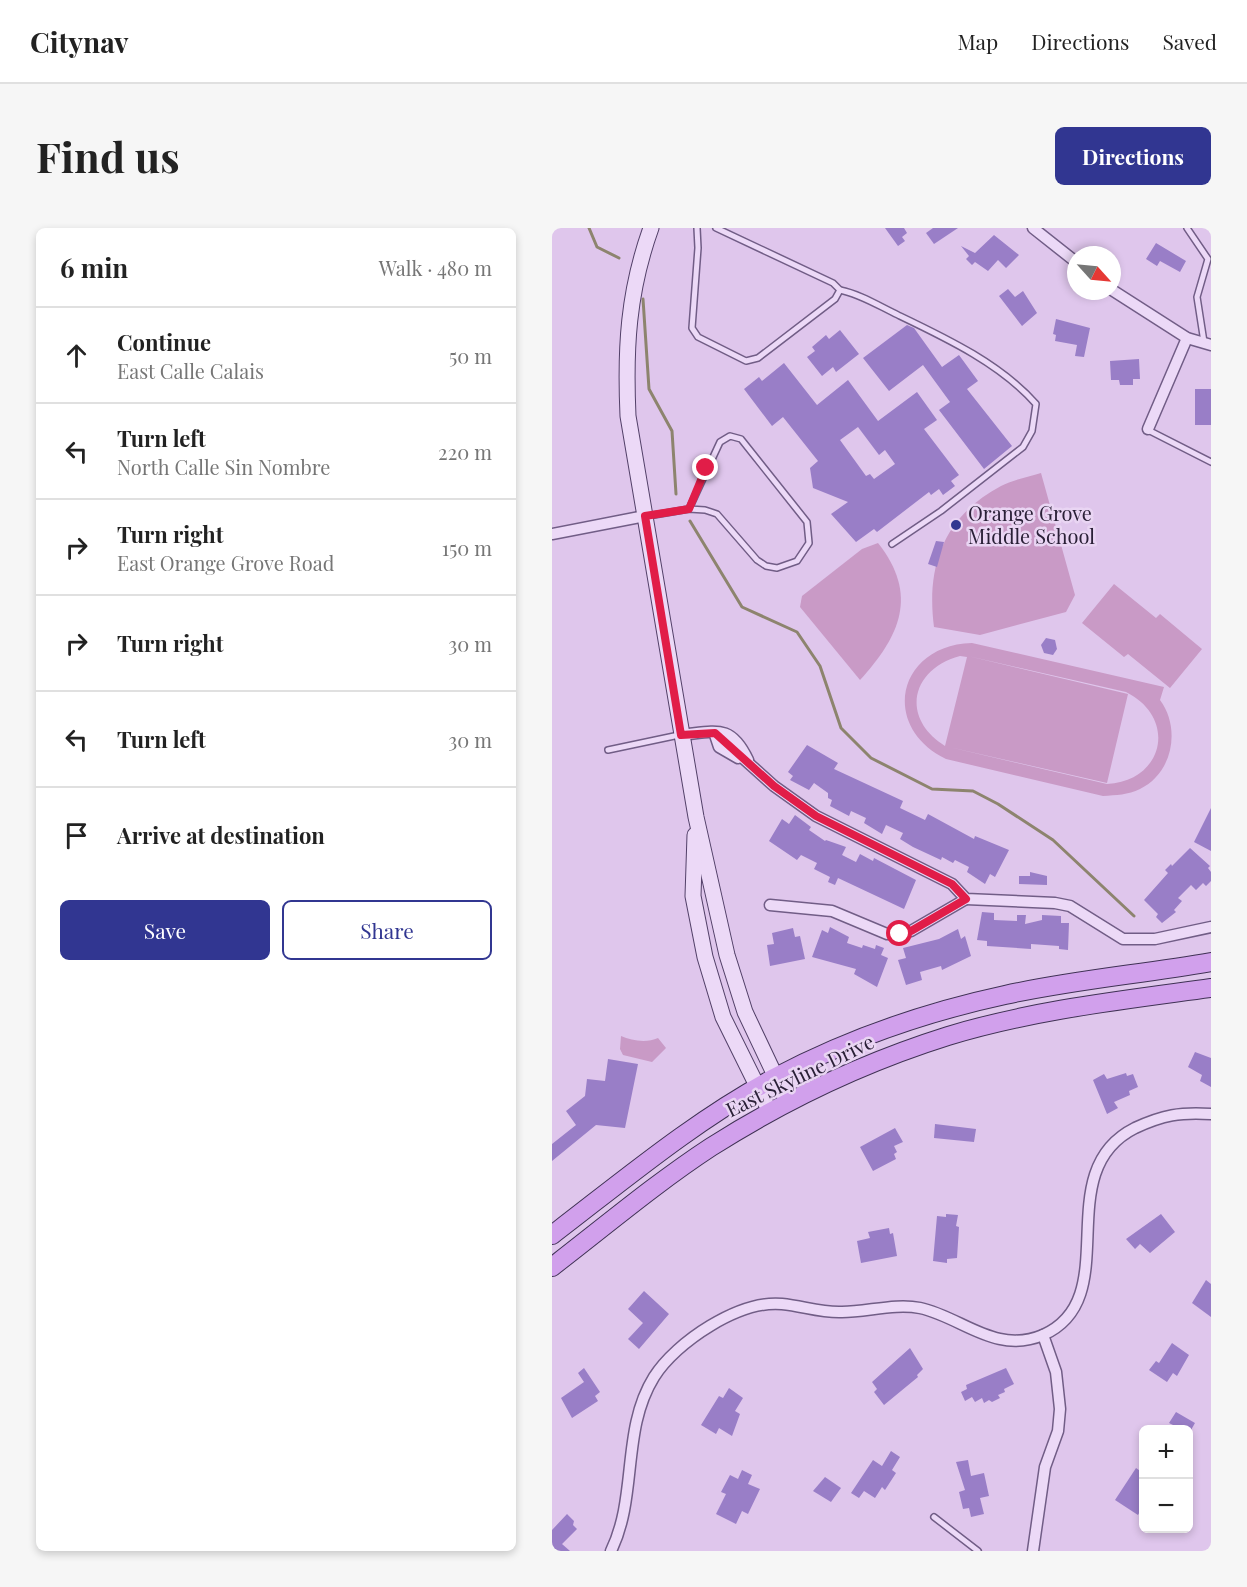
<!DOCTYPE html>
<meta charset="utf-8">
<style>
:root{--surface:#fff;--page:#f6f6f6;--text:#222;--muted:#767676;--line:#e0e0e0;--accent:#313691}
body{margin:0;font-family:"Playfair Display",serif;background:var(--page);color:var(--text)}
.controls{position:absolute;right:18px;bottom:18px;display:grid;overflow:hidden;border-radius:9px;box-shadow:0 3px 9px #0003}
.controls button{width:54px;height:54px;display:grid;place-items:center;padding:0;border:0;border-bottom:2px solid var(--line);background:var(--surface);color:var(--text);font:30px sans-serif}
.compass{position:absolute;left:515px;top:18px;width:54px;height:54px;border-radius:50%;background:var(--surface);box-shadow:0 3px 9px #0003;rotate:117deg}
.stop{position:absolute;width:18px;height:18px;margin:-14px;border:4px solid #e11d48;border-radius:50%;background:#fff}
.stop.end{background:#e11d48;border-color:#fff;box-shadow:0 2px 6px #0008}
.list{margin:0;padding:0;list-style:none}
h2{display:flex;justify-content:space-between;align-items:center;height:78px;margin:0;padding:0 24px;font-size:26px}
h2 small{font-size:20px;font-weight:400;color:var(--muted)}
.list li{display:grid;grid-template-columns:39px 1fr auto;gap:18px;align-items:center;box-sizing:border-box;height:96px;padding:0 24px;border-top:2px solid var(--line)}
.list b{display:block;font-size:22px;white-space:nowrap}
.list p{margin:0;font-size:20px;white-space:nowrap;color:var(--muted)}
.list em{font-size:20px;font-style:normal;color:var(--muted)}
.actions{display:flex;gap:12px;padding:18px 24px}
.actions a{flex:1;padding:14px 0;border:2px solid var(--accent);border-radius:9px;text-align:center;font-size:21px;color:var(--accent)}
.actions .main{background:var(--accent);color:#fff}
.icon{flex:none;width:33px;height:33px;fill:none;stroke:currentColor;stroke-width:2;stroke-linecap:round;stroke-linejoin:round}
.map{position:relative;flex:none;width:659px;height:1323px;overflow:hidden;border-radius:9px}
header{display:flex;align-items:center;gap:36px;box-sizing:border-box;height:84px;padding:0 30px;background:var(--surface);border-bottom:2px solid var(--line)}
header strong{font-size:28px}
nav{display:flex;gap:33px;margin-inline-start:auto;font-size:21px}
.intro{display:flex;align-items:center;justify-content:space-between;box-sizing:border-box;height:144px;padding:0 36px}
h1{margin:0;font-size:42px}
.button{padding:15px 27px;border-radius:9px;background:var(--accent);color:#fff;font-size:21px;font-weight:700}
main{display:flex;gap:36px;padding:0 36px}
aside{flex:1;background:var(--surface);border-radius:9px;box-shadow:0 3px 9px #0003}
.map>svg:first-child{display:block}
</style>
<header>
<strong>Citynav</strong>
<nav><a>Map</a><a>Directions</a><a>Saved</a></nav>
</header>
<div class="intro"><h1>Find us</h1><a class="button">Directions</a></div>
<main>
<aside>
<h2>6 min<small>Walk · 480 m</small></h2>
<ul class="list">
<li><svg class="icon" aria-label="ahead" viewBox="0 0 24 24"><path d="M12 20V5M6 11l6-6 6 6"/></svg><div><b>Continue</b><p>East Calle Calais</p></div><em>50 m</em></li>
<li><svg class="icon" aria-label="left" viewBox="0 0 24 24"><path d="M17 20v-9H6M10 6l-5 5 5 5"/></svg><div><b>Turn left</b><p>North Calle Sin Nombre</p></div><em>220 m</em></li>
<li><svg class="icon" aria-label="right" viewBox="0 0 24 24"><path d="M7 20v-9h11M14 6l5 5-5 5"/></svg><div><b>Turn right</b><p>East Orange Grove Road</p></div><em>150 m</em></li>
<li><svg class="icon" aria-label="right" viewBox="0 0 24 24"><path d="M7 20v-9h11M14 6l5 5-5 5"/></svg><div><b>Turn right</b></div><em>30 m</em></li>
<li><svg class="icon" aria-label="left" viewBox="0 0 24 24"><path d="M17 20v-9H6M10 6l-5 5 5 5"/></svg><div><b>Turn left</b></div><em>30 m</em></li>
<li><svg class="icon" aria-label="arrive" viewBox="0 0 24 24"><path d="M6 21V4h12l-3 4 3 4H6"/></svg><div><b>Arrive at destination</b></div></li>
</ul>
<div class="actions"><a class="main">Save</a><a>Share</a></div>
</aside>
<div class="map">
<svg width="659" height="1323" viewBox="0 0 659 1323">
<rect width="100%" height="100%" fill="#dfc6ec"/>
<g fill="#c99ac6" fill-rule="evenodd">
<path d="M489 245 523 367 514 384 428 407 382 399C374 338 392 288 449 258 460 252 476 249 489 245Z"/>
<path d="M326 315C367 367 348 408 308 452L248 379 250 368 310 321Z"/>
<path d="M562 356 604 390 608 386 650 421 618 460 576 426 572 429 530 395Z"/>
<path d="M420 415 612 459 608 472C629 500 621 545 588 561 576 567 564 567 551 568L394 531C327 498 346 417 420 415ZM408 428 415 429 393 518C348 490 359 441 408 428ZM416 428 574 464C626 490 612 553 555 556L397 519 555 555 576 466Z"/>
<path d="M69 808C80 813 95 815 106 810L114 820 100 834 71 827 68 821Z"/>
</g>
<g fill="none" stroke-linecap="round" stroke-linejoin="round">
<g stroke="#8d846e" stroke-width="3">
<path d="M37 0 45 19 67 30"/>
<path d="M91 71 97 161 120 203 124 266"/>
<path d="M138 293 190 379 245 404 268 438 289 500 319 530 380 561 421 563 446 576 501 612 582 688"/>
</g>
</g>
<g fill="#997ec7" fill-rule="evenodd">
<path d="M333 0H352L355 5 350 9 353 13 346 18Z"/>
<path d="M381 0H406L382 16 374 5Z"/>
<path d="M442 7 467 27 454 40 446 32 436 43 423 34 420 37 414 31 417 28 409 18 423 25Z"/>
<path d="M604 15 634 33 628 44 608 33 605 38 594 31Z"/>
<path d="M456 61 463 69 471 63 485 85 470 98 447 68Z"/>
<path d="M504 91 538 100 532 129 523 128 525 117 503 113 504 107 501 106Z"/>
<path d="M355 97 362 100 390 139 407 127 426 153 415 161 460 218 432 241 387 182 398 174 371 137 337 163 311 130Z"/>
<path d="M288 102 307 126 284 144 281 139 270 148 255 129 263 123 260 119 274 107 277 111Z"/>
<path d="M587 131 588 151H581V157H568L567 152H559L558 133Z"/>
<path d="M232 135 265 177 296 152 326 193 365 164 385 192 372 201 407 247 399 253 403 258 391 267 387 261 379 267 377 264 325 304 322 301 304 314 279 286 296 274 261 260 258 240 266 233 231 189 220 198 192 161 207 149 210 153ZM306 199 327 227 333 222 343 236 322 251 318 246 314 248 288 212Z"/>
<rect x="643" y="161" width="16" height="36"/>
<path d="M384 313 392 314 385 339 376 336Z"/>
<path d="M494 410 503 412 505 421 501 427 492 425 489 417Z"/>
<path d="M255 517 286 535 282 541 351 573 348 580 373 592 376 586 422 611 423 608 457 622 443 649 438 646 433 656 415 644 417 639 403 632 401 635 390 629 389 632 361 619 348 611 351 605 334 597 330 606 312 595 314 590 299 583 297 588 278 578 280 572 276 570V565L262 555 257 562 238 552 241 548 236 544Z"/>
<path d="M659 580V623L642 614Z"/>
<path d="M243 587 259 599 257 602 273 613 274 612 294 619 290 627 304 634 308 626 321 633 322 630 364 652 352 681 286 650 283 657 276 654 278 649 262 641 265 635 249 627 245 632 217 613 230 591 237 596Z"/>
<path d="M638 620 658 638 656 640 659 644V653L654 658 651 655 644 662 639 657 626 670 630 673 622 682 624 684 610 695 604 689 606 686 592 672 616 645 613 642 619 636 620 638Z"/>
<path d="M478 644 495 648V657L467 656V648H478Z"/>
<path d="M430 684 442 685V692L465 693V687H474L473 696 490 692V687L509 688V695H517L516 722 507 721V718L479 716V721L435 718V713L425 712Z"/>
<path d="M278 699 297 709 295 715 310 720 311 717 323 721 324 717 332 720 329 727 336 730 325 759 302 746 304 741 260 729 270 702 276 705Z"/>
<path d="M241 700 243 709 248 708 253 731 218 738 215 717 222 716 220 705Z"/>
<path d="M406 701 409 711 413 708 419 728 390 742 389 738 368 744 370 752 354 757 346 732 354 730 351 720 387 711Z"/>
<path d="M643 824 659 830V859L648 853 650 847 636 839Z"/>
<path d="M56 831 86 836 73 900 44 897 0 933V916L24 897 14 883 33 868 35 851 53 853Z"/>
<path d="M574 845 575 848 581 846 586 859 577 863 578 867 562 874 566 880 555 886 541 852 552 846 555 851Z"/>
<path d="M383 896 424 901 422 914 382 910Z"/>
<path d="M343 900 351 914 342 918 345 924 342 926 344 931 321 943 308 919Z"/>
<path d="M394 986 406 987 404 998 407 999 405 1030 395 1031V1035L381 1033 385 988 394 989Z"/>
<path d="M609 986 623 1004 598 1025 588 1016 583 1021 574 1011Z"/>
<path d="M337 1000 338 1006 341 1005 345 1028 309 1035 305 1013 318 1010 316 1004Z"/>
<path d="M654 1052 659 1056V1089L640 1075Z"/>
<path d="M92 1063 117 1086 87 1121 76 1111 91 1095 76 1081Z"/>
<path d="M620 1115 637 1127 625 1148 621 1145 615 1154 597 1142 604 1133 607 1135Z"/>
<path d="M358 1120 371 1141 365 1147 366 1149 332 1177 322 1164 325 1161 320 1154Z"/>
<path d="M32 1140 48 1164 43 1168 46 1173 20 1190 9 1170 32 1154 26 1145Z"/>
<path d="M454 1140 462 1156 452 1161 453 1164 446 1167 448 1170 440 1174 437 1172 432 1175 430 1170 423 1174 420 1169 413 1173 409 1164 415 1161 414 1157Z"/>
<path d="M177 1160 191 1170 183 1183 188 1186 180 1208 167 1200 164 1206 149 1197 167 1168 171 1170Z"/>
<path d="M624 1184 643 1195 639 1202H621L623 1198 617 1195Z"/>
<path d="M339 1223 348 1229 340 1242 344 1245 333 1262 330 1259 323 1270 312 1263 307 1270 299 1265 321 1232 330 1238Z"/>
<path d="M416 1232 419 1248 432 1245 437 1268 428 1270 432 1286 419 1289 417 1280 411 1281 407 1264 413 1262 404 1234Z"/>
<path d="M584 1240 591 1245V1278L586 1287 563 1272Z"/>
<path d="M190 1242 200 1247 196 1256 208 1261 196 1286 190 1283 184 1296 164 1286 174 1266 169 1264 178 1247 186 1251Z"/>
<path d="M273 1249 289 1260 279 1274 261 1263Z"/>
<path d="M15 1286 22 1293 21 1297 25 1301 10 1316 18 1323H0V1302Z"/>
</g>
<g fill="none" stroke-linecap="round" stroke-linejoin="round">
<defs>
<g id="service">
<path d="M145 0 146 20 140 100 146 109 194 133 206 130 283 71 288 62 281 55 164 0"/>
<path d="M635 0 656 31 645 69 652 114"/>
<path d="M288 62C308 66 327 78 346 87 394 110 449 136 484 176L480 203 471 219 389 283 340 316"/>
<path d="M596 202 659 234"/>
<path d="M96 288 137 281 153 282 165 286 205 332 214 338 225 340 245 333 257 315 255 294 189 211 178 208 168 214 137 281"/>
<path d="M56 522 127 507"/>
<path d="M382 1289 426 1323"/>
</g>
<g id="minor">
<path d="M481 0 524 34"/>
<path d="M560 62 635 110 659 117"/>
<path d="M596 201 635 110"/>
<path d="M0 306 93 288"/>
<path d="M163 505 222 558 264 588 400 656 414 671 503 675 518 678 571 711H603L659 699"/>
<path d="M129 507C165 503 179 496 196 532"/>
<path d="M163 507 167 519 186 530"/>
<path d="M218 677 280 683 335 706H347L359 703 414 671"/>
<path d="M59 1323C86 1268 69 1202 102 1149 124 1114 187 1072 230 1076 251 1078 269 1085 290 1084 315 1084 343 1075 368 1080 410 1089 443 1127 491 1107 575 1070 495 944 583 900 611 887 628 884 659 886"/>
<path d="M481 1323 493 1239 506 1203 508 1181 504 1144 491 1107"/>
</g>
<g id="secondary">
<path d="M99 0C76 64 73 120 76 188L144 589 175 727 193 784 236 875"/>
<path d="M143 607 141 668 153 729 171 789 218 884"/>
</g>
<g id="primary">
<path d="M0 1007C72 952 142 893 222 850 294 812 374 784 453 767 520 752 591 746 659 734"/>
<path d="M0 1039C52 999 104 955 159 919 233 872 313 834 396 808 481 782 572 772 659 760"/>
</g>
</defs>
<use href="#service" stroke="#715d86" stroke-width="8"/>
<use href="#minor" stroke="#715d86" stroke-width="13"/>
<use href="#secondary" stroke="#524068" stroke-width="17"/>
<use href="#primary" stroke="#3f3154" stroke-width="20"/>
<use href="#service" stroke="#ecd9f7" stroke-width="5"/>
<use href="#minor" stroke="#ecd9f7" stroke-width="10"/>
<use href="#secondary" stroke="#ecd9f7" stroke-width="15"/>
<use href="#primary" stroke="#d1a0ec" stroke-width="18"/>
</g>
<g fill="none" stroke-linecap="round" stroke-linejoin="round">
<path stroke="#e11d48" stroke-width="8" d="M154 240 137 281 93 288 129 507 163 505 222 558 264 588 400 656 414 671 359 703 348 706"/>
</g>
<circle fill="#313691" stroke="#e9d5f3" stroke-width="2" cx="404" cy="297" r="6"/>
<g text-anchor="middle" stroke-width="5" stroke-linejoin="round" paint-order="stroke">
<g font-size="20" fill="#2a2037" stroke="#e9d5f3" text-anchor="start">
<text x="416" y="293">Orange Grove<tspan x="416" dy="23">Middle School</tspan></text>
</g>
<g font-size="20" fill="#2a2037" stroke="#e9d5f3">
<text transform="translate(248 848) rotate(-26)" y="7">East Skyline Drive</text>
</g>
</g>
</svg>
<div class="controls">
<button>+</button>
<button>−</button>
</div>
<svg class="compass" viewBox="-18 -18 36 36"><path d="M0-13l5 13h-10z" fill="#e53935"/><path d="M0 13l5-13h-10z" fill="#767676"/></svg>
<div class="stop" style="left:348px;top:706px"></div>
<div class="stop end" style="left:154px;top:240px"></div>
</div>
</main>
